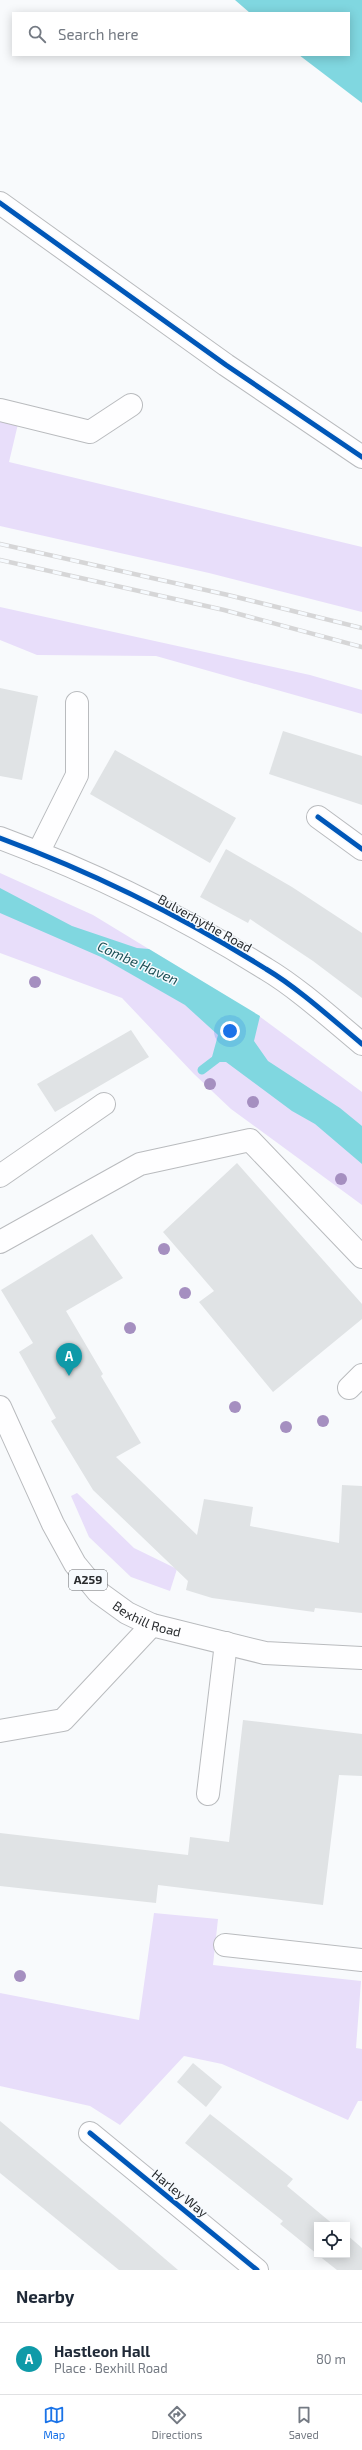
<!DOCTYPE html>
<meta charset="utf-8">
<style>
:root{--surface:#fff;--page:#f6f6f7;--text:#1f2937;--muted:#747a83;--line:#e0e1e3;--accent:#1a73e8}
body{margin:0;font-family:"Exo 2",sans-serif;background:var(--page);color:var(--text)}
.controls{position:absolute;right:12px;bottom:12px;display:grid;overflow:hidden;border-radius:0px;box-shadow:0 2px 10px #0003}
.controls button{width:36px;height:36px;display:grid;place-items:center;padding:0;border:0;border-bottom:1px solid var(--line);background:var(--surface);color:var(--text);font:20px sans-serif}
.you{position:absolute;left:230px;top:1031px;width:14px;height:14px;margin:-10px;border:3px solid #fff;border-radius:50%;background:#1a73e8;box-shadow:0 0 0 6px #1a73e833}
.badge{display:grid;place-items:center;width:26px;height:26px;border-radius:50%;background:var(--accent);color:#fff;font-size:13px;font-weight:700}
.pin{position:absolute;translate:-50% -33px;filter:drop-shadow(0 1px 2px #0008)}
.pin::after{content:'';position:absolute;top:21px;width:14px;height:12px;background:inherit;clip-path:polygon(0 0,100% 0,50% 100%)}
.list{margin:0;padding:0;list-style:none}
h2{display:flex;justify-content:space-between;align-items:center;height:52px;margin:0;padding:0 16px;font-size:17px}
h2 small{font-size:13px;font-weight:400;color:var(--muted)}
.list li{display:grid;grid-template-columns:26px 1fr auto;gap:12px;align-items:center;box-sizing:border-box;height:72px;padding:0 16px;border-top:1px solid var(--line)}
.list b{display:block;font-size:15px;white-space:nowrap}
.list p{margin:0;font-size:13px;white-space:nowrap;color:var(--muted)}
.list em{font-size:13px;font-style:normal;color:var(--muted)}
.icon{flex:none;width:22px;height:22px;fill:none;stroke:currentColor;stroke-width:2;stroke-linecap:round;stroke-linejoin:round}
.map{position:relative;flex:none;width:362px;height:2270px;overflow:hidden}
.search{position:absolute;background:var(--surface);box-shadow:0 2px 10px #0003;left:12px;right:12px;top:12px;height:44px;display:flex;align-items:center;gap:10px;box-sizing:border-box;padding:0 14px;border-radius:0px;color:var(--muted);font-size:15px}
.sheet{height:124px;background:var(--surface)}
nav{display:flex;justify-content:space-around;align-items:center;box-sizing:border-box;height:56px;border-top:1px solid var(--line);background:var(--surface);font-size:11px;color:var(--muted)}
nav a{display:grid;justify-items:center;gap:2px}
nav .on{color:var(--accent)}
.map>svg:first-child{display:block}
</style>
<div class="map">
<svg width="362" height="2270" viewBox="0 0 362 2270">
<rect width="100%" height="100%" fill="#f8fafc"/>
<g fill="#e8defa">
<path d="M0 419 18 424 9 462 362 547V612L209 573 0 526Z"/>
<path d="M0 607 310 675 362 690V714L156 656 37 655 0 640Z"/>
<path d="M0 873 93 915 259 1016 362 1092V1205L231 1109 194 1074 122 998 0 953Z"/>
<path d="M77 1493 134 1548 177 1569 170 1591 131 1577 89 1537 71 1496Z"/>
<path d="M154 1913 218 1919 213 1965 361 1981 356 2048 362 2049V2101H358L348 2120 222 2064 184 2056 120 2125 90 2106 0 2086V1993L139 2020Z"/>
</g>
<g fill="#80d7e0">
<path d="M235 0H362V103L299 55H349V13H250Z"/>
<path d="M0 888 72 926 137 948 149 949 260 1016 254 1041 268 1061 340 1108 362 1126V1164L315 1124 292 1111 226 1062H213L212 1057 218 1035 185 1005 101 957 0 913Z"/>
</g>
<g fill="none" stroke-linecap="round" stroke-linejoin="round">
<path stroke="#80d7e0" stroke-width="9" d="M202 1070 223 1054"/>
</g>
<g fill="#e0e3e5">
<path d="M0 688 38 696 22 780 0 776Z"/>
<path d="M283 731 362 756V805L269 774Z"/>
<path d="M115 750 236 818 210 863 90 794Z"/>
<path d="M226 849 292 887 362 933V998L313 961 250 919 248 923 200 897Z"/>
<path d="M131 1030 149 1057 55 1112 37 1084Z"/>
<path d="M237 1163 362 1304V1319L273 1392 199 1302 214 1291 163 1232Z"/>
<path d="M92 1234 123 1278 66 1311 103 1374 101 1376 141 1443 116 1457 197 1535 204 1499 253 1507 250 1526 339 1543 342 1485 362 1486V1613L315 1608 314 1612 212 1598 186 1590 188 1581 93 1490 51 1421 56 1418 19 1352 33 1343 1 1290Z"/>
<path d="M243 1720 362 1734V1776L339 1775 323 1905 158 1885 156 1903 0 1886V1833L188 1855 190 1837 229 1842Z"/>
<path d="M193 2063 222 2087 206 2107 177 2082Z"/>
<path d="M210 2114 293 2179 287 2186 334 2225H317V2254L280 2224 283 2221 185 2143Z"/>
<path d="M0 2121 123 2223 178 2270H119L0 2173Z"/>
<path d="M347 2235 362 2248V2270H337L318 2255H347Z"/>
</g>
<g fill="none" stroke-linecap="round" stroke-linejoin="round">
<defs>
<g id="minor">
<path d="M0 203 226 365 362 457"/>
<path d="M0 410 90 432 131 405"/>
<path d="M318 817 362 849"/>
<path d="M0 838C92 872 183 917 266 969 298 988 333 1020 362 1044"/>
<path d="M38 853 77 775V703"/>
<path d="M0 1176 104 1104"/>
<path d="M0 1242 140 1164 250 1140 362 1257"/>
<path d="M349 1388 362 1375"/>
<path d="M0 1731 63 1720 152 1625"/>
<path d="M208 1794 226 1643"/>
<path d="M225 1945 362 1960"/>
<path d="M90 2133 257 2270"/>
</g>
<g id="highway">
<path id="s1" d="M0 1407 53 1524 75 1564 98 1592 127 1613 152 1625 265 1653 362 1658"/>
</g>
</defs>
<use href="#minor" stroke="#b9bbbe" stroke-width="24"/>
<use href="#highway" stroke="#b9bbbe" stroke-width="24"/>
<use href="#minor" stroke="#fefeff" stroke-width="22"/>
<use href="#highway" stroke="#fefeff" stroke-width="22"/>
<defs>
<g id="rail">
<path d="M0 544 228 595 362 628"/>
<path d="M0 560 224 610 362 647"/>
</g>
</defs>
<use href="#rail" stroke="#d6d6d7" stroke-width="4.5"/>
<use href="#rail" stroke="#f6fafe" stroke-width="3" stroke-dasharray="9" stroke-linecap="butt"/>
<defs>
<g id="cycleway">
<path d="M0 203 226 365 362 457"/>
<path d="M318 817 362 849"/>
<path d="M0 838C92 872 183 917 266 969 298 988 333 1020 362 1044"/>
<path d="M90 2133 257 2270"/>
</g>
</defs>
<use href="#cycleway" stroke="#f6fafe" stroke-width="8"/>
<use href="#cycleway" stroke="#0057b8" stroke-width="5"/>
</g>
<g fill="#a58fc0">
<circle cx="35" cy="982" r="6"/>
<circle cx="210" cy="1084" r="6"/>
<circle cx="253" cy="1102" r="6"/>
<circle cx="341" cy="1179" r="6"/>
<circle cx="164" cy="1249" r="6"/>
<circle cx="185" cy="1293" r="6"/>
<circle cx="130" cy="1328" r="6"/>
<circle cx="235" cy="1407" r="6"/>
<circle cx="323" cy="1421" r="6"/>
<circle cx="286" cy="1427" r="6"/>
<circle cx="20" cy="1976" r="6"/>
</g>
<g text-anchor="middle" stroke-width="3" stroke-linejoin="round" paint-order="stroke">
<rect fill="#f6fafe" stroke="#66696c" stroke-width="1" x="69" y="1570" width="38" height="20" rx="3"/>
<g font-size="12" font-weight="bold" fill="#282b2e">
<text x="88" y="1584">A259</text>
</g>
<g font-size="13" fill="#282b2e" stroke="#f6fafe">
<text transform="translate(205 923) rotate(29)" y="5">Bulverhythe Road</text>
<text dy="5" stroke="none"><textPath href="#s1" startOffset="267">Bexhill Road</textPath></text>
<text transform="translate(180 2193) rotate(39)" y="5">Harley Way</text>
</g>
<g font-size="14" font-style="italic" fill="#1c5156" stroke="#f6fafe">
<text transform="translate(138 963) rotate(24)" y="5">Combe Haven</text>
</g>
</g>
</svg>
<div class="controls">
<button><svg class="icon" aria-label="locate" viewBox="0 0 24 24"><circle cx="12" cy="12" r="6"/><path d="M12 2v4M12 18v4M2 12h4M18 12h4"/></svg></button>
</div>
<div class="you"></div>
<div class="pin badge" style="left:69px;top:1376px;background:#0f9aa8">A</div>
<div class="search"><svg class="icon" aria-label="search" viewBox="0 0 24 24"><circle cx="10" cy="10" r="6"/><path d="M15 15l6 6"/></svg>Search here</div>
</div>
<section class="sheet">
<h2>Nearby<small></small></h2>
<ul class="list">
<li><span class="badge" style="background:#0f9aa8">A</span><div><b>Hastleon Hall</b><p>Place · Bexhill Road</p></div><em>80 m</em></li>
</ul>
</section>
<nav>
<a class="on"><svg class="icon" aria-label="map" viewBox="0 0 24 24"><path d="M3 6l6-2 6 2 6-2v14l-6 2-6-2-6 2zM9 4v14M15 6v14"/></svg>Map</a>
<a><svg class="icon" aria-label="directions" viewBox="0 0 24 24"><path d="M12 3l9 9-9 9-9-9zM9 14v-3h6M13 9l2 2-2 2"/></svg>Directions</a>
<a><svg class="icon" aria-label="saved" viewBox="0 0 24 24"><path d="M7 4h10v16l-5-4-5 4z"/></svg>Saved</a>
</nav>
